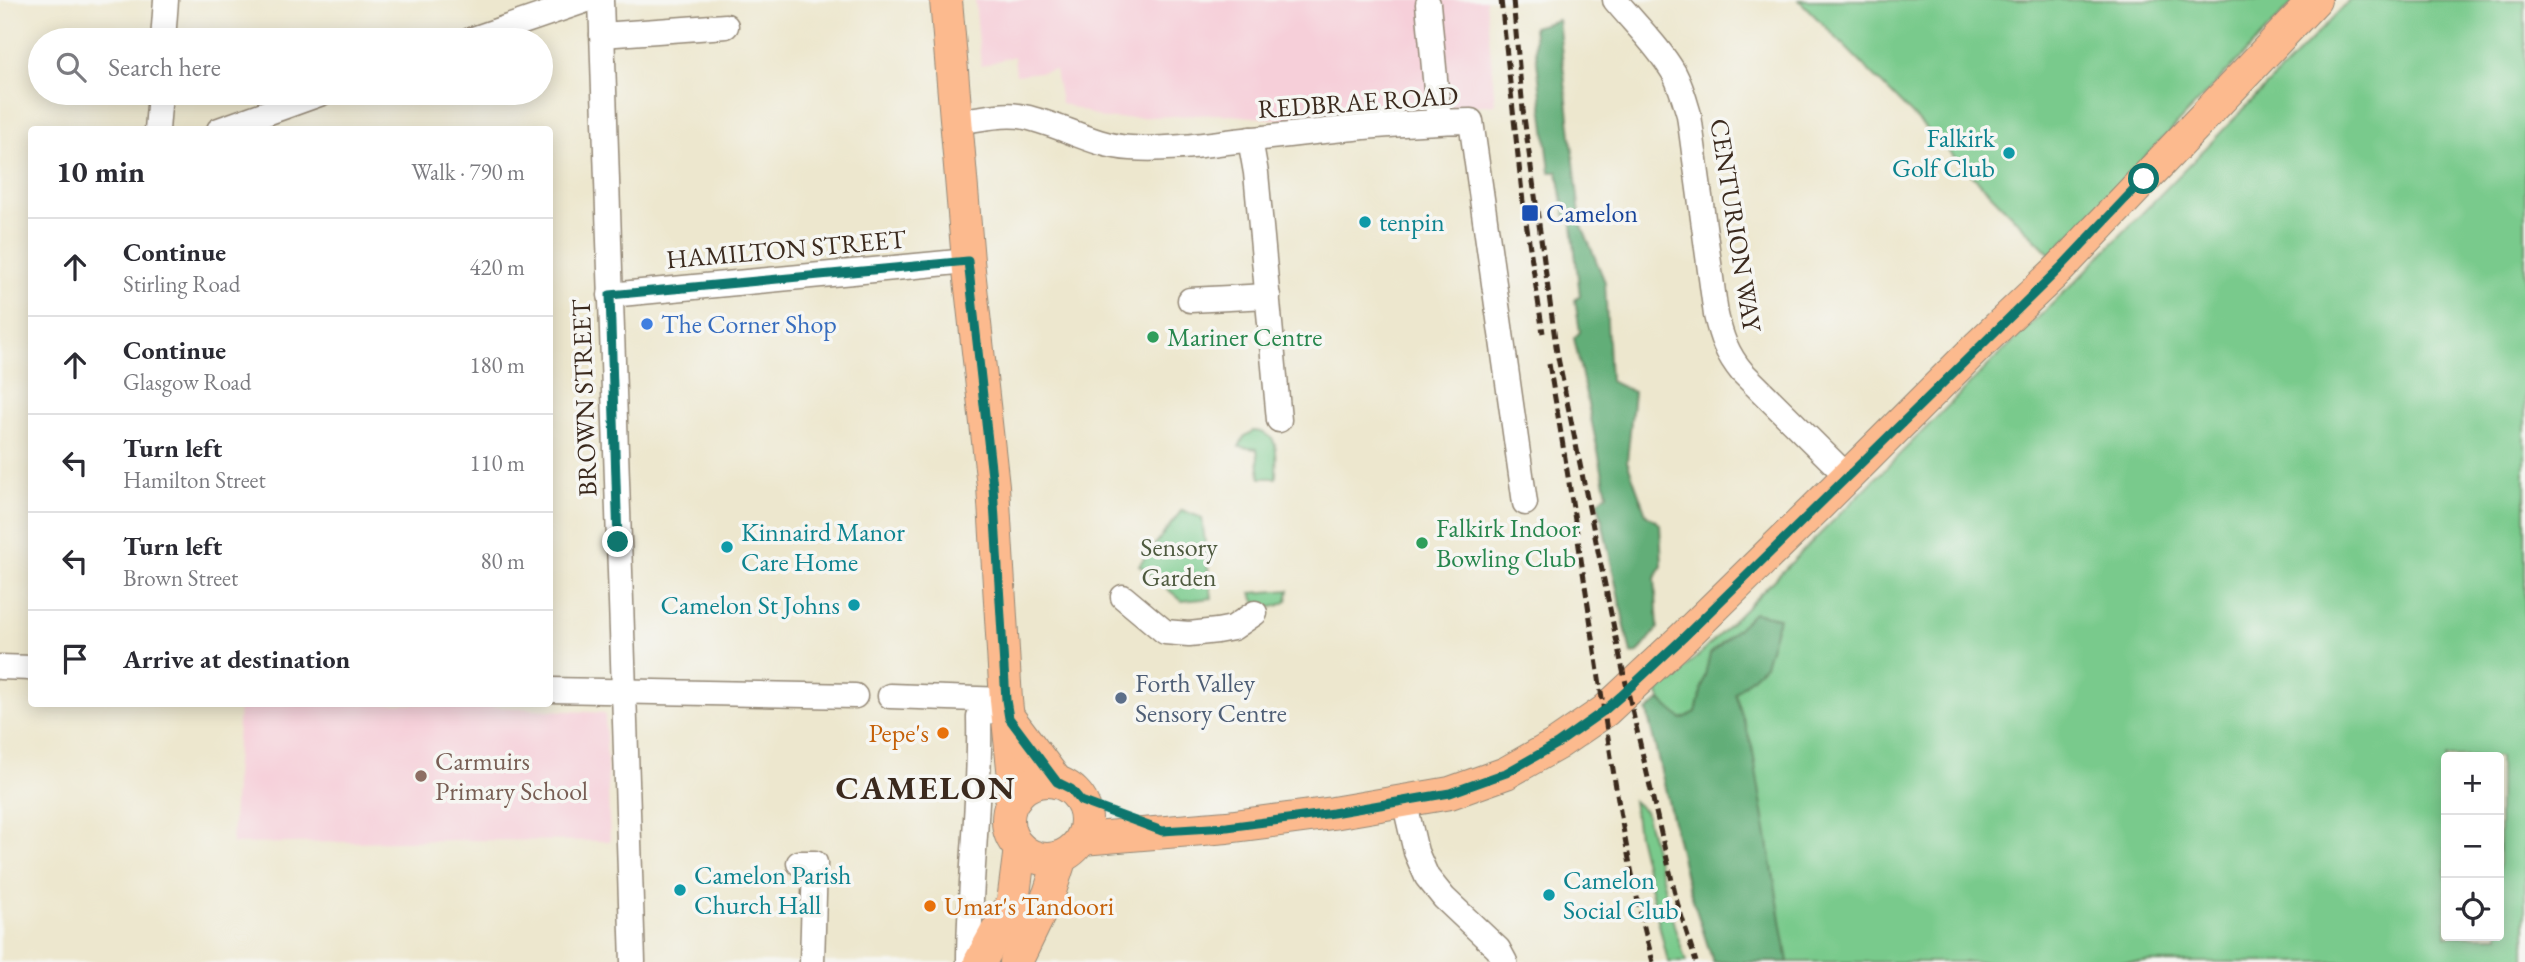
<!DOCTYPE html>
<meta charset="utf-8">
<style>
:root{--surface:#fff;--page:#f2f2f3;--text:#2b2b33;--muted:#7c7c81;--line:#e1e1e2}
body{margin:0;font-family:"EB Garamond",serif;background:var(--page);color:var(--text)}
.controls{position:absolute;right:21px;bottom:21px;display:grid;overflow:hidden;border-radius:7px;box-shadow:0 4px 18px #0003}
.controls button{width:63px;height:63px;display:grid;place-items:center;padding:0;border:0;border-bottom:2px solid var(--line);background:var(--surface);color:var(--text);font:35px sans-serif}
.stop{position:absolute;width:21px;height:21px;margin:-16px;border:5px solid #0f766e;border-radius:50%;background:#fff}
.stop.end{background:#0f766e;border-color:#fff;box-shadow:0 2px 7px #0008}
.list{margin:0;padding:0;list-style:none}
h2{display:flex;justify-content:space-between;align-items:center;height:91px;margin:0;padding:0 28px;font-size:30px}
h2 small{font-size:23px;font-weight:400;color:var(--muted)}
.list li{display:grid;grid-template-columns:46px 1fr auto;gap:21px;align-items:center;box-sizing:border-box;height:98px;padding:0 28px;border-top:2px solid var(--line)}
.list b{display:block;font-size:26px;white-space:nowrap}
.list p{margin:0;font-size:23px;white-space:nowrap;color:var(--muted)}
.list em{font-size:23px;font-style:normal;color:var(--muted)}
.icon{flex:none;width:38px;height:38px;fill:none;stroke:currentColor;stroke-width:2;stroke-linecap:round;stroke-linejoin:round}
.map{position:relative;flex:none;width:2525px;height:962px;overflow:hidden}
.search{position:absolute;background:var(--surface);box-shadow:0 4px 18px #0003;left:28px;top:28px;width:525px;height:77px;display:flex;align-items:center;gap:18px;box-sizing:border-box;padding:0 24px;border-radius:38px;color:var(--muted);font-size:26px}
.panel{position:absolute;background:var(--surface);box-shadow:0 4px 18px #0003;left:28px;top:126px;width:525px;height:581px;border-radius:7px}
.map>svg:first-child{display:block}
</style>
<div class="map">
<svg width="2525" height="962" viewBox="0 0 2525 962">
<rect width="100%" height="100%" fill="#f6f6f2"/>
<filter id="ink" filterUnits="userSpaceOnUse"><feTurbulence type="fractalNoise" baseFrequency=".0143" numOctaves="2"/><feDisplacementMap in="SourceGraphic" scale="14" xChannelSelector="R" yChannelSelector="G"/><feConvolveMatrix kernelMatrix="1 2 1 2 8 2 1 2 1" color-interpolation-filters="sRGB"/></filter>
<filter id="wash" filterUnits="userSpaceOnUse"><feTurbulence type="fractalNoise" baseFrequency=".00686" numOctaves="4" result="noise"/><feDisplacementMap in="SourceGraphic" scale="28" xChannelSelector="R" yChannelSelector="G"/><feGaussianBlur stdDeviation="1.57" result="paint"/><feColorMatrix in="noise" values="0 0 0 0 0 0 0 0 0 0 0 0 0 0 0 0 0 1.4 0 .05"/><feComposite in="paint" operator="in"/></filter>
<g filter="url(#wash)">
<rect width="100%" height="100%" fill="#ede7ce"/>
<g fill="#f6cfd9">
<path d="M975 0H1486L1495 104 1286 120 1220 114 1105 119 1061 103 1055 70 1016 75 1014 56 981 66Z"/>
<path d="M239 704H446L605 713 610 841 459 840 232 844Z"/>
</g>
<g fill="#79ca8c" stroke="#5a7a55" stroke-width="2" fill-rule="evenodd">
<path d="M1799 0H2296L2051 255Z"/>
<path d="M2350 0H2525V962H1729L1691 744 1657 693 1698 656 1995 359 2074 283ZM2446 757H2499V936H2446Z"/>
<path d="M1253 431C1282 432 1276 456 1276 478H1260L1257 449 1239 447 1244 437Z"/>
<path d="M1182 510 1202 518 1212 598 1182 601 1139 565Z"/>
<path d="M1289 590 1287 601C1276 608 1269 609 1257 605L1251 593Z"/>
<path d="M1633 801 1645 811 1674 925 1686 962H1668L1638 835Z"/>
</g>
<g fill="#62ae78" stroke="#4e6c4b" stroke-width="2">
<path d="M1558 20 1581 224 1605 282 1610 381 1634 392 1627 461 1646 514 1660 524 1662 566 1655 578 1658 628 1638 653 1631 654 1598 502 1607 494 1574 338 1580 332 1575 300 1580 296 1571 217 1565 216 1558 172H1550L1533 27Z"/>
<path d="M1754 613 1779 618 1765 665 1735 693 1752 746 1788 962H1713L1686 878 1647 711 1660 700 1682 719 1696 712 1710 654Z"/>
</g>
</g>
<g filter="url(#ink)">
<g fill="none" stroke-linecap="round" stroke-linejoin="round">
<defs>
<g id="minor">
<path d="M601 0 633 962"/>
<path d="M1615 0C1634 23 1659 47 1674 73 1681 86 1685 101 1689 115L1716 315C1721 337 1727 354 1742 372L1848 477"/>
<path d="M1428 4 1439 121"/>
<path d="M602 35 726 26"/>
<path d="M163 40 166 0"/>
<path d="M470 40 587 0"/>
<path d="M955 122C975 120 999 113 1019 116 1058 122 1091 146 1131 148 1172 151 1213 143 1253 139 1325 131 1398 122 1471 121L1525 503"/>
<path d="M157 130 160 93"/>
<path d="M219 130 322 93"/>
<path d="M1250 139 1256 173 1279 420"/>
<path d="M610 295 968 261"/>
<path d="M1190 300 1268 296"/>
<path d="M1123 597 1165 632 1189 634 1217 631 1233 628 1255 613"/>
<path d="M0 667 32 668"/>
<path d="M550 690 855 696"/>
<path d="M890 696 1006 700"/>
<path d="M1404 800 1416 852 1427 877 1444 898 1498 949 1505 962"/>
<path d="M799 863H815L812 962"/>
<path d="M969 962C969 880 981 799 979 717L1006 700"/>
</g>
<g id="major">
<path d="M946 0 968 261 993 486 1006 700 1016 797"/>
<path d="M1009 718 1057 782"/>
<circle cx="1047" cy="820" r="39"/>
<path d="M1082 839 1227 827 1333 813 1450 793 1506 773 1557 744 1605 711 1683 638 1819 505 1979 345 2060 268 2315 0"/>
<path d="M980 962 1013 902 1020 848"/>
<path d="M1016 962 1049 894 1061 857"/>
</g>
</defs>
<use href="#minor" stroke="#948876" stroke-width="27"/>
<use href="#major" stroke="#948876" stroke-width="34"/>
<use href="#minor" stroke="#fff" stroke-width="24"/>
<use href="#major" stroke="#fcba8e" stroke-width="32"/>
<g stroke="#3b2a1e" stroke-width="5" stroke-dasharray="10 5" stroke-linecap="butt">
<path d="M1501 0 1523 202 1543 333"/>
<path d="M1513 0 1523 110 1557 353 1621 662 1677 902 1696 962"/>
<path d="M1549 364C1568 471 1584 578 1600 685 1614 778 1628 871 1653 962"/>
</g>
</g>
</g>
<g fill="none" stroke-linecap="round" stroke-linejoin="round" filter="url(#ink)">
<path stroke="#0f766e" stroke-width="9" d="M618 542 610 295 968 261 993 486 1006 700 1009 718 1057 782 1071 789 1081 801 1162 831 1227 827 1333 813 1450 793 1506 773 1557 744 1605 710 1621 696 1683 638 2060 268 2144 179"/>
</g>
<g fill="#0f9aa8" stroke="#f6f6f2" stroke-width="2.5">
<circle cx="2009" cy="153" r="7"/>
<circle cx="1365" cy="222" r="7"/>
<circle cx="727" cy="547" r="7"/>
<circle cx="854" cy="605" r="7"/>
<circle cx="680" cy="890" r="7"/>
<circle cx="1549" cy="895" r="7"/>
</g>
<rect fill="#1a4fb4" stroke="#f6f6f2" stroke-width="2.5" x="1521" y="204" width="18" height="18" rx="3.5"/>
<circle fill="#3f7fe0" stroke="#f6f6f2" stroke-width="2.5" cx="647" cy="324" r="7"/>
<g fill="#2e9e5b" stroke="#f6f6f2" stroke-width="2.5">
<circle cx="1153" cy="337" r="7"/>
<circle cx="1422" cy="543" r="7"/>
</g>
<circle fill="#5c6f8a" stroke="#f6f6f2" stroke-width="2.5" cx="1121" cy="698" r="7"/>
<g fill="#e8710a" stroke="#f6f6f2" stroke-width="2.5">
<circle cx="943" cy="733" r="7"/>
<circle cx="930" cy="906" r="7"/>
</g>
<circle fill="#8d6e63" stroke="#f6f6f2" stroke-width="2.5" cx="421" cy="776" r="7"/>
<g text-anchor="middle" stroke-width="7" stroke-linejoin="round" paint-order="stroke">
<g font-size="26" fill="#3b2a1e" stroke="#f6f6f2">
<text transform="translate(1358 102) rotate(-4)" y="9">REDBRAE ROAD</text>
<text transform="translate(1736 225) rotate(81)" y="9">CENTURION WAY</text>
<text transform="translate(786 249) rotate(-5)" y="9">HAMILTON STREET</text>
<text transform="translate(584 398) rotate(-92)" y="9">BROWN STREET</text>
</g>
<g font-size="26" fill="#0d838f" stroke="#f6f6f2" text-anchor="start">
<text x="1995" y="147" text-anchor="end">Falkirk<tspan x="1995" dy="30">Golf Club</tspan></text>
<text x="1379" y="231">tenpin</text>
<text x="741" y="541">Kinnaird Manor<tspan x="741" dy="30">Care Home</tspan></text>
<text x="840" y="614" text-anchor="end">Camelon St Johns</text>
<text x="694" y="884">Camelon Parish<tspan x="694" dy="30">Church Hall</tspan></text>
<text x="1563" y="889">Camelon<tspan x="1563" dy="30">Social Club</tspan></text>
</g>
<g font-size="26" fill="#164399" stroke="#f6f6f2" text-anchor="start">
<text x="1546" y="222">Camelon</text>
</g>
<g font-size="26" fill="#366cbe" stroke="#f6f6f2" text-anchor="start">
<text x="661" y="333">The Corner Shop</text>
</g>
<g font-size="26" fill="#27864d" stroke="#f6f6f2" text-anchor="start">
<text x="1167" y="346">Mariner Centre</text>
<text x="1436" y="537">Falkirk Indoor<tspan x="1436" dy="30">Bowling Club</tspan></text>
</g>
<g font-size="26" fill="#4e5a3f" stroke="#f6f6f2">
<text x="1179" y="556">Sensory<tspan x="1179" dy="30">Garden</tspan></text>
</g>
<g font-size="26" fill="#4e5e75" stroke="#f6f6f2" text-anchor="start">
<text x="1135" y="692">Forth Valley<tspan x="1135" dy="30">Sensory Centre</tspan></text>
</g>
<g font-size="26" fill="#c56008" stroke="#f6f6f2" text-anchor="end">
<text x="929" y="742">Pepe's</text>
<text x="944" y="915" text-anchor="start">Umar's Tandoori</text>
</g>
<g font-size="26" fill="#785e54" stroke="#f6f6f2" text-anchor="start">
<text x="435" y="770">Carmuirs<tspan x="435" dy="30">Primary School</tspan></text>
</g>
<g font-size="33" font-weight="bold" letter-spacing="2" fill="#3b2a1e" stroke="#f6f6f2">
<text x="926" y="799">CAMELON</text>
</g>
</g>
</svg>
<div class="controls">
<button>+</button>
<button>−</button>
<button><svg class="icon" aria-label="locate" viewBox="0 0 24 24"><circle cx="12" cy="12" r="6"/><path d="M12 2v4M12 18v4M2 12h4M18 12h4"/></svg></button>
</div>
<div class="stop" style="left:2144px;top:179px"></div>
<div class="stop end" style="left:618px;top:542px"></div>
<div class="search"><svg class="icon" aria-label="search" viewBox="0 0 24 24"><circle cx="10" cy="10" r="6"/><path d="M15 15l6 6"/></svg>Search here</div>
<section class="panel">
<h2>10 min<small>Walk · 790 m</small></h2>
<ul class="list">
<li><svg class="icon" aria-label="ahead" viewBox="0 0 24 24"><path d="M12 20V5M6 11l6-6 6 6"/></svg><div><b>Continue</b><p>Stirling Road</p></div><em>420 m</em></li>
<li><svg class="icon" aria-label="ahead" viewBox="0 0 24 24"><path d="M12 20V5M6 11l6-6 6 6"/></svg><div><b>Continue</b><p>Glasgow Road</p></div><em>180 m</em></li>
<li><svg class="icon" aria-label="left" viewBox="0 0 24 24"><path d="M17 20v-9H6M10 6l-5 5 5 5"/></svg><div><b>Turn left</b><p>Hamilton Street</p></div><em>110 m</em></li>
<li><svg class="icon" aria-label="left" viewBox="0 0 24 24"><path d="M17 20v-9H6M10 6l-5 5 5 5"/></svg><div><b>Turn left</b><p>Brown Street</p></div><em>80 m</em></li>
<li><svg class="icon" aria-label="arrive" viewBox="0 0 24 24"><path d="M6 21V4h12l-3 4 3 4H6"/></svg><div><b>Arrive at destination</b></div></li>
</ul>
</section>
</div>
